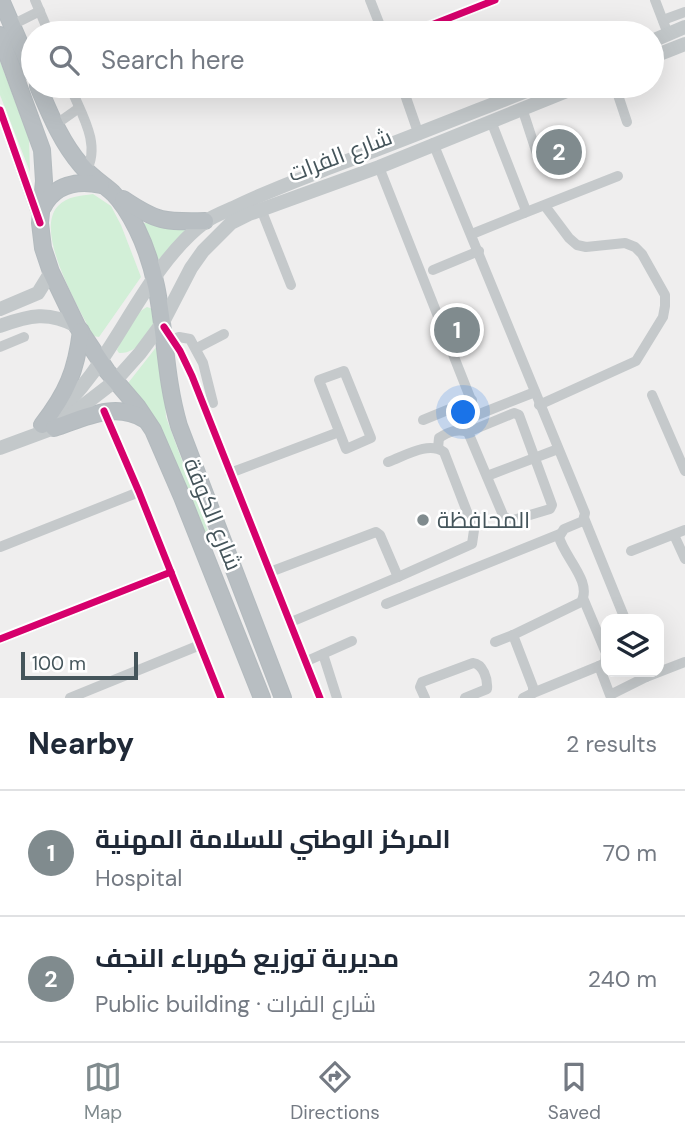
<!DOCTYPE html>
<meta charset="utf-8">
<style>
:root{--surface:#fff;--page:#f2f2f3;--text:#1f2937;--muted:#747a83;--line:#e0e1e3;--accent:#808b8e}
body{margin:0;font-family:"DM Sans",Cairo,sans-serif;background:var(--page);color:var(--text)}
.controls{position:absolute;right:21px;bottom:21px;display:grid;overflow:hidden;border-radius:14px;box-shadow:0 7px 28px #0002}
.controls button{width:63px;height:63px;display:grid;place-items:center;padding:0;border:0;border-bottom:2px solid var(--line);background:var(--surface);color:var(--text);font:35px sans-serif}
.scale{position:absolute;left:21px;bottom:18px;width:117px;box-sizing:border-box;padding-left:7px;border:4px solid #45555b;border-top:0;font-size:19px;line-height:24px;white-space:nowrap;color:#45555b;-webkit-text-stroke:5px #fff;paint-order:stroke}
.you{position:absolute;left:464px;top:413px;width:24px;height:24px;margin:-18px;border:5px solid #fff;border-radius:50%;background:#1a73e8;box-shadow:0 0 0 10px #1a73e833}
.badge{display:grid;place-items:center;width:46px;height:46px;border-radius:50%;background:var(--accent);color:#fff;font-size:23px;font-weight:700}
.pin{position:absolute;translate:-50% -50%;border:4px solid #fff;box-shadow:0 2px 7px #0006}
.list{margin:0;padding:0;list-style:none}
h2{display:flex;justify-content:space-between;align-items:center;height:91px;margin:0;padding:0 28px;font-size:30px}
h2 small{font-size:23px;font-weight:400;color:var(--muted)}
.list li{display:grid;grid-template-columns:46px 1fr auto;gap:21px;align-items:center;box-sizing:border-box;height:126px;padding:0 28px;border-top:2px solid var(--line)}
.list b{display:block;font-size:26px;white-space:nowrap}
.list p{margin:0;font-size:23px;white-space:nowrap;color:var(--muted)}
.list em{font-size:23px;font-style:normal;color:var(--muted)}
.icon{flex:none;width:38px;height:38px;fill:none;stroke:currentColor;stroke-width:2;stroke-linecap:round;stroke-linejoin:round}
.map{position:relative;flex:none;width:685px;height:698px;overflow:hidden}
.search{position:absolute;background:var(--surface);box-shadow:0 7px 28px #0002;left:21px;right:21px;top:21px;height:77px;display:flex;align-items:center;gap:18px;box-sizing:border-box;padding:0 24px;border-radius:38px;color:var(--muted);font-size:26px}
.sheet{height:343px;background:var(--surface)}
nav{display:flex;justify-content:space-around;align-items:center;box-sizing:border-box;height:98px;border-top:2px solid var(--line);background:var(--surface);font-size:19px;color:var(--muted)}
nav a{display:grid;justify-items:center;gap:4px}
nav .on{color:var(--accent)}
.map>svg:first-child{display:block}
</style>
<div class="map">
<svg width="685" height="698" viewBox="0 0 685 698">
<rect width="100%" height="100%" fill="#efeeee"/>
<g fill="#d2efd7">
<path d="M0 61 29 139 30 172 0 95Z"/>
<path d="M93 194 111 206 121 225 141 277 99 337 93 336C80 309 33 232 58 206 67 196 81 196 93 194Z"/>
<path d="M143 223 193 225 158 260Z"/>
<path d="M147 307 153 309 157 319C149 333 138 354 119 353L117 350C124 335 131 315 147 307Z"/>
<path d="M161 341 166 417 211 539 203 542 125 387Z"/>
</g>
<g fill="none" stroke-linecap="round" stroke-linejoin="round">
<defs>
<g id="highway">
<path d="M1 0 33 74"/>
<path d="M0 35 42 150 44 181 40 223 43 248 51 272 77 326 107 371 137 406 153 430 182 497 262 698"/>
<path d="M38 86C50 114 61 142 81 165 91 177 103 184 113 193 123 203 131 217 137 229 169 294 159 359 179 426L283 698"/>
<path d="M123 199C157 222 164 222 205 221"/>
<path d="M43 207C55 184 77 180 101 185"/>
<path d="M42 425C67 393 76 371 81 331"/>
<path d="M54 428C84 418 115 401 144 419"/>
</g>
</defs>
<use href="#highway" stroke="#b3babe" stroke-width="18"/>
<g stroke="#c5c9cb" stroke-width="10">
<path d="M35 0 49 33"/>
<path d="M370 0 383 33"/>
<path d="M655 0 668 34"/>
<path d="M663 20 685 12"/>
<path d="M12 25 40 11"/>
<path d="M411 33 495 0"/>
<path d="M70 86C80 112 102 144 86 171"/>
<path d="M402 86 419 135"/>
<path d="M615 86 627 122"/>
<path d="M522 108 540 163"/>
<path d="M0 110 38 219"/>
<path d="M55 125 79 108"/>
<path d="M433 143 585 513 583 521 564 529 559 537C564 557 593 582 581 602L513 635 495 642"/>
<path d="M379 167 477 415 535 392"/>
<path d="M261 209 291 285"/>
<path d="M524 213 618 176"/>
<path d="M472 234 524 213 525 208 491 121"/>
<path d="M433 270 479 251"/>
<path d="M164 327 180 351 192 376 320 698"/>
<path d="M173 339 179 337 190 339 203 363 213 403"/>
<path d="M0 347 24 337"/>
<path d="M197 348 224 334"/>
<path d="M344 371 371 438 346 449 319 380Z"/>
<path d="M652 395 685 471"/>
<path d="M539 405 636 361 663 317 665 306V295L642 254 635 247 625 243 586 247 577 245 569 238 545 206"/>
<path d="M104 411 139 492 221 698"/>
<path d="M514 413 519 415 552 505 550 509 510 521 503 515 468 432Z"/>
<path d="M423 420 472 400"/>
<path d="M438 448 439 438C448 432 457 428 468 432"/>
<path d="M388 462C405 456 428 441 444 452L474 530 472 544 398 577"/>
<path d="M230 473 339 432"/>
<path d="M487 476 558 449"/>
<path d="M584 518 625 619"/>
<path d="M674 535 685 559"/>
<path d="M0 547 139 492"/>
<path d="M631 551 685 530"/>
<path d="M270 572 376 532 380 535 398 577 291 622"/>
<path d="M583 598 606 653 605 663 599 666 610 695 646 677 647 672"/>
<path d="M386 604 560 534"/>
<path d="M513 635 533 687V693L523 698"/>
<path d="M0 639 171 572"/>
<path d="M323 654 337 698"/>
<path d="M307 661 352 641"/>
<path d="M646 677 685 662"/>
<path d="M533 693 599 666"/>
<path d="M70 698 200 645"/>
<path d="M425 698 420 687 422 682 473 663C483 664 488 679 487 689L465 698"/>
</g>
<g stroke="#c3c8ca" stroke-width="14">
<path d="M652 41 685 27"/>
<path d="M652 57 685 44"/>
<path d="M0 309 38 293 51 272"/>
<path d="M0 326C30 315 48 311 77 326"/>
<path d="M51 418C113 369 140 271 205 222 213 216 224 212 233 208 265 192 298 180 331 167 401 141 470 113 539 86"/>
<path d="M0 448 54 428 115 381 140 353 163 322 191 268 203 251 231 223 249 214 379 167 579 86"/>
</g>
<use href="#highway" stroke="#b8bec2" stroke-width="16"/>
<defs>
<g id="cycleway">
<path d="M411 33 495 0"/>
<path d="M0 110 40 223"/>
<path d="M164 327 180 351 192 376 320 698"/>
<path d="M104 411 139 492 221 698"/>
<path d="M0 639 171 572"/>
</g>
</defs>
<use href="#cycleway" stroke="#fff" stroke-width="11"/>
<use href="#cycleway" stroke="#d6006c" stroke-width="7"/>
</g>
<circle fill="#808b8e" stroke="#fff" stroke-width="2.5" cx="423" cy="520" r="7"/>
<g text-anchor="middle" stroke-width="5" stroke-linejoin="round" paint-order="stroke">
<g font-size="23" fill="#45555b" stroke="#fff">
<text transform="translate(340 155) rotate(-21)" y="8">شارع الفرات</text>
<text transform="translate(213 514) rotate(68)" y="8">شارع الكوفة</text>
</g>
<g font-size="23" fill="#45555b" stroke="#fff" text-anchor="start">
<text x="437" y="528">المحافظة</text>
</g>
</g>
</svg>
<div class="controls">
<button><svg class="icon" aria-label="layers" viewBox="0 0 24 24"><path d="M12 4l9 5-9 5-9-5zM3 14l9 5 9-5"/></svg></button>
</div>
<div class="scale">100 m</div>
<div class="you"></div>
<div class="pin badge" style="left:457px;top:330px">1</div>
<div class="pin badge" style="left:559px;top:152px">2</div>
<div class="search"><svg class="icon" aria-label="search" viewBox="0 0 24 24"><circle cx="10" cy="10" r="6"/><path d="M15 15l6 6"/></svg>Search here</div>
</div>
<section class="sheet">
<h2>Nearby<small>2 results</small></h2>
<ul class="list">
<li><span class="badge">1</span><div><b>المركز الوطني للسلامة المهنية</b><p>Hospital</p></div><em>70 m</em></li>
<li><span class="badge">2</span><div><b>مديرية توزيع كهرباء النجف</b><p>Public building · شارع الفرات</p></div><em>240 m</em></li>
</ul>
</section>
<nav>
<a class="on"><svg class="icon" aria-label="map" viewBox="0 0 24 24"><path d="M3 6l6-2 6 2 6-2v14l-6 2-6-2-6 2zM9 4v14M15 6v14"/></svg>Map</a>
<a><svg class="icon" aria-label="directions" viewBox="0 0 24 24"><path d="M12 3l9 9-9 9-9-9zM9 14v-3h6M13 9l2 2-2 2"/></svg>Directions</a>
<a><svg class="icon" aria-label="saved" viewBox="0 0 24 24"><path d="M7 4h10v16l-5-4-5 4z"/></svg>Saved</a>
</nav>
